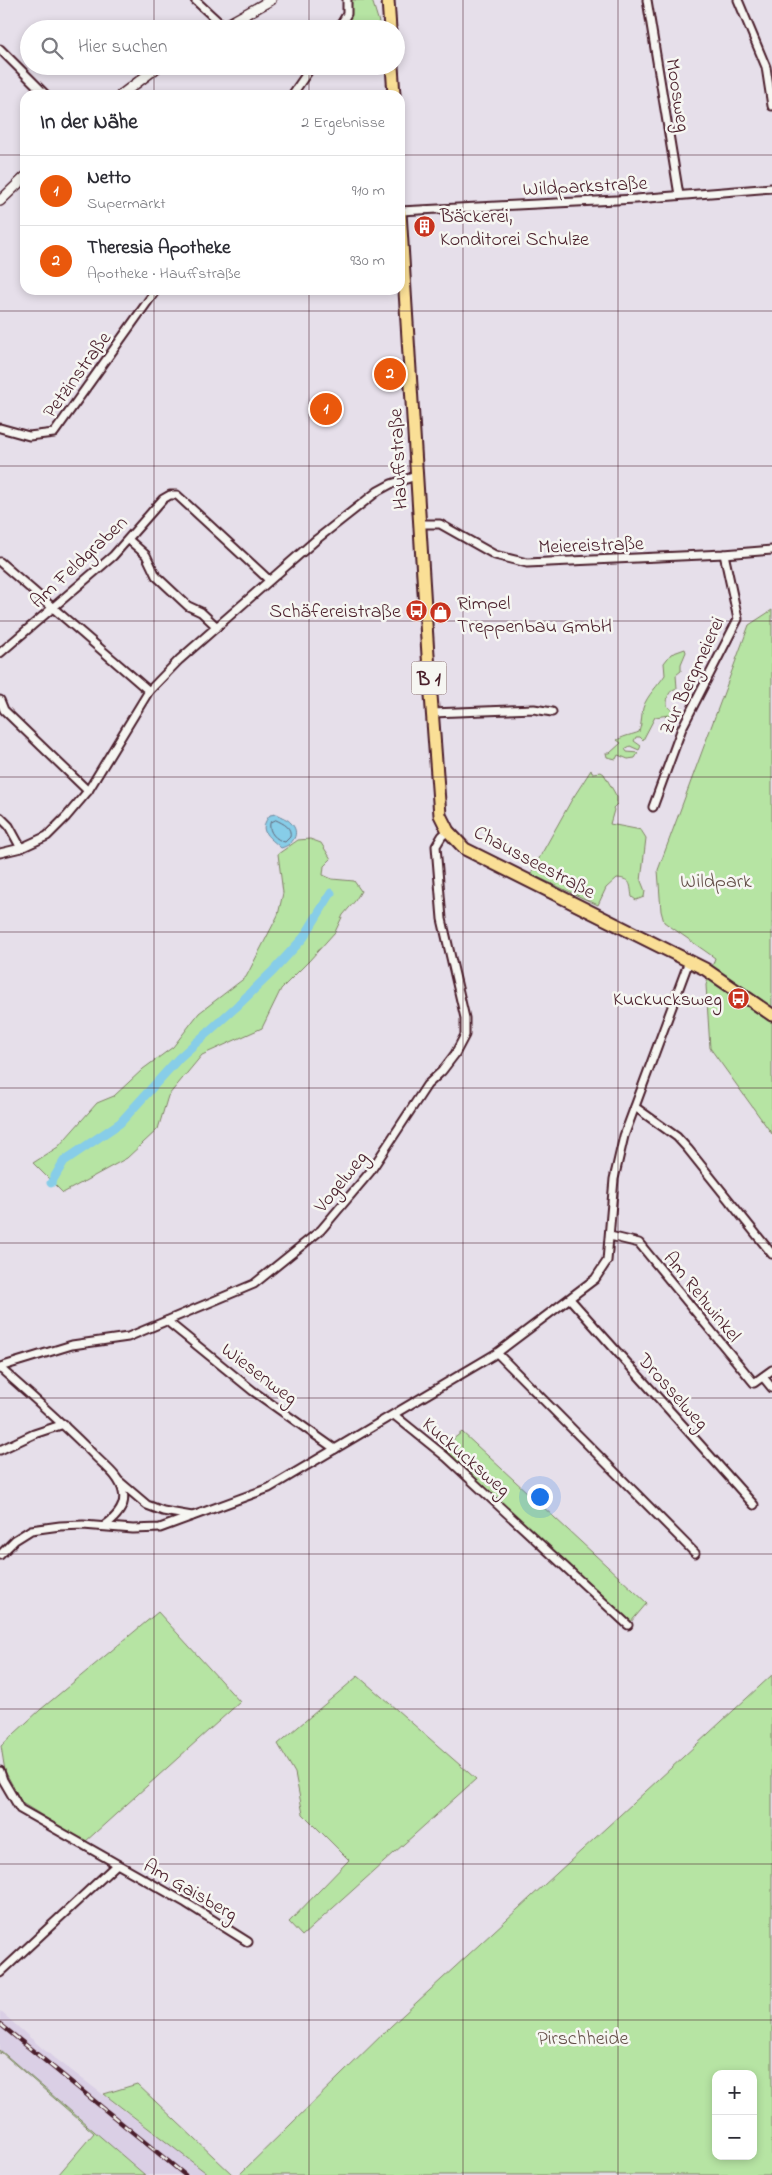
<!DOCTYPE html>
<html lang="de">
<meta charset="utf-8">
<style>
:root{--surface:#fff;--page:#f7f7f7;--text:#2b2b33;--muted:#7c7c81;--line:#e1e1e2;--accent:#ea580c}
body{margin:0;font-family:"Indie Flower",sans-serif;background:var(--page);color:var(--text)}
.controls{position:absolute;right:15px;bottom:15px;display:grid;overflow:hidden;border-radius:10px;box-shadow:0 2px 8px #0003}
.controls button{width:45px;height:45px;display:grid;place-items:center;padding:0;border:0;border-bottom:1px solid var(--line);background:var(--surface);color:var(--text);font:25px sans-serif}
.you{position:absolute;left:539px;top:1496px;width:18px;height:18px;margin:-12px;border:4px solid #fff;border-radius:50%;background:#1a73e8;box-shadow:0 0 0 8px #1a73e833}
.badge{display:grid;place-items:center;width:32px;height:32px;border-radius:50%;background:var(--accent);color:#fff;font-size:16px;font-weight:700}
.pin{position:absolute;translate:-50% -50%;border:2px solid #fff;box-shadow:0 1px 5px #0006}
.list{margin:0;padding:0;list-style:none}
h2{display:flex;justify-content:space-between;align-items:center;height:65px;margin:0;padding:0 20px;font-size:21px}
h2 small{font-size:16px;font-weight:400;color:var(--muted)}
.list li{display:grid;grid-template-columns:32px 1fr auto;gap:15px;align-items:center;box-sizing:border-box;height:70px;padding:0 20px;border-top:1px solid var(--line)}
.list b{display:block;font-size:19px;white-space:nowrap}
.list p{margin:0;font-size:16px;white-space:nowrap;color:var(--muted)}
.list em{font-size:16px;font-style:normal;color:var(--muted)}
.icon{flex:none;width:28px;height:28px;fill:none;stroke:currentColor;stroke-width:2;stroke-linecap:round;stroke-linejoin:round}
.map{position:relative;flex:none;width:772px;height:2175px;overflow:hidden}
.search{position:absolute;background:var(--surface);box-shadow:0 2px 8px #0003;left:20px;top:20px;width:385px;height:55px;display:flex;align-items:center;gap:12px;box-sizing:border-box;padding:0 18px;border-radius:28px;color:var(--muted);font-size:19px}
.panel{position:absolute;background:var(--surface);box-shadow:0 2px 8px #0003;left:20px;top:90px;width:385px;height:205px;border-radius:15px}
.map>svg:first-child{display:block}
</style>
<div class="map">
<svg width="772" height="2175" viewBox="0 0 772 2175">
<rect width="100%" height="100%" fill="#e6dfea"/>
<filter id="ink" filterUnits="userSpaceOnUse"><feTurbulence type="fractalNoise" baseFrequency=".02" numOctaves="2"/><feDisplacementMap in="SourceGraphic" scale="10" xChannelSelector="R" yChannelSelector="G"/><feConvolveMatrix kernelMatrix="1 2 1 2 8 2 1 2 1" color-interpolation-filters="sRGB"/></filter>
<g filter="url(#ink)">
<path fill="#dacfe5" d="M0 2011 43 2049 209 2175H145L0 2050Z"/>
<g fill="#b6e4a3" stroke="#808267" fill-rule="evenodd">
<path d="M350 0H372L381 29H339L351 11Z"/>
<path d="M772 610V1134L710 1048 706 985 715 958 664 922 661 911 658 870 749 625Z"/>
<path d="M685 649 686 652 681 664V671L676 675 677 688C668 691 667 697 667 706L676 714 655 717 643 740 640 737H636L634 741 641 746 639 750 630 746 625 749 627 752 638 753 635 758 628 759 618 755 616 759 607 757 606 753H610L621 743 617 740C626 735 632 735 639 732 642 724 641 716 643 708 647 695 658 686 665 675L664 663 671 654Z"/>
<path d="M591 770 592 773 601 772 604 774 617 797V804L613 808 614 810 610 824 641 830 646 838 641 881 645 891 644 897 636 900 632 897C630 885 632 879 617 878L606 888 598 905 533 875 532 871 571 801Z"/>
<path d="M310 839 321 843 331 859 324 866 323 875 332 879 354 881 361 891 355 901 343 915 335 932 309 961 281 989 262 1028 202 1055 168 1096 158 1129 127 1158 63 1193 33 1163 58 1147 97 1103 114 1096 143 1069 173 1047 199 1013 246 977 278 915 283 893 278 854 298 840Z"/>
<path d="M462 1432 647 1603 630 1623 537 1535 441 1449Z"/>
<path d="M158 1612 240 1702 85 1842 22 1803 5 1771 1 1746 40 1710Z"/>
<path d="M772 1675V2175H239L391 2026ZM716 2074H753V2156H716Z"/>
<path d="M358 1676 476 1779 302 1936 289 1922 349 1860 303 1814 295 1773 278 1744Z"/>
<path d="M0 2050 145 2175H58L94 2133 1 2052 0 2054Z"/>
<path d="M137 2084 233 2175H209L104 2094Z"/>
</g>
<path fill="#87cde8" stroke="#6f879c" d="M276 814C281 817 288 819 291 823 301 833 293 845 281 848 270 837 256 832 270 815Z"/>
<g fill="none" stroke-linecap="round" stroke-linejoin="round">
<path stroke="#626577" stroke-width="1" d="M276 820C284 824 292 827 290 837L285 842C276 840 268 832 270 823Z"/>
<path stroke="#87cde8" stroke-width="9" d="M51 1183 64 1161 120 1123 179 1058 236 1007 273 971 304 937 331 893"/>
<defs>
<g id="minor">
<path d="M195 0 223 26"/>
<path d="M647 0 679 195"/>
<path d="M738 0 766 67 772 106"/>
<path d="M338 29 347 14V0"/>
<path d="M0 49 46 95"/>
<path d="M292 95 312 66"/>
<path d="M400 211 636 199 772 188"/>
<path d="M0 428 29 436 54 433 156 290"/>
<path d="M419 524H440L495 555 527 563 724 554 772 550"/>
<path d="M129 540 146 555 156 576 188 606 201 612 217 627"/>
<path d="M0 562 149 691"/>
<path d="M0 653 113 556 163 499 170 495H177L269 580"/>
<path d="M0 700 4 710 88 791"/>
<path d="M432 713 534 709 552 712"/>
<path d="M653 807 682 728 738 619 724 554"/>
<path d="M0 817 9 826 21 848"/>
<path d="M0 853 21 848 47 836 66 817 88 791 149 691 179 660 317 539 378 491 391 484 416 476"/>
<path d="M635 1107 677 1137 688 1149 772 1254"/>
<path d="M610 1236 639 1243 754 1383 772 1370"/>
<path d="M570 1299 754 1505"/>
<path d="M167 1321 253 1391 335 1449"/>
<path d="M497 1353 695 1553"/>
<path d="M0 1367 72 1345 128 1337 254 1284 321 1230 370 1172 427 1085 442 1071 455 1054 465 1035V1018L442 919 436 846 442 836 448 831"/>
<path d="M0 1368C33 1397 65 1425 96 1457 106 1467 120 1477 123 1492 127 1507 114 1519 104 1526"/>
<path d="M763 1377 772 1388"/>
<path d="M394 1415 446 1457 628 1625"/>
<path d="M0 1450 34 1434 64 1424"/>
<path d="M120 1482 147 1505 163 1511 192 1516"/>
<path d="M0 1555 15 1540 31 1530 60 1526 83 1525 133 1529 160 1528 269 1488 497 1353 595 1279 607 1261 614 1179 624 1136 689 961"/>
<path d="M0 1771 3 1780 20 1809 186 1903 248 1942"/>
<path d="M0 1973 116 1865"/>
</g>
<g id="tertiary">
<path d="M219 29 271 0"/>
<path d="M121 95 159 66"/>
<path d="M0 201 25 177"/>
</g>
<g id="primary">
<path d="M388 0 390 29"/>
<path d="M392 66 394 95"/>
<path d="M400 212 428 655 440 815 448 831 465 849 705 969 772 1015"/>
</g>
</defs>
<use href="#minor" stroke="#4a1f2b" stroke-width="11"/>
<use href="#tertiary" stroke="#4a1f2b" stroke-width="12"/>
<use href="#primary" stroke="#4a1f2b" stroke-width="15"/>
<use href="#minor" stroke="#f6f6f2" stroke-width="7"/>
<use href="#tertiary" stroke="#f6f6f2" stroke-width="9"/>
<use href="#primary" stroke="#fadf96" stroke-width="11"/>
<defs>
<path id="rail" d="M0 2024 185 2175"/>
</defs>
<use href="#rail" stroke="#4a1f2b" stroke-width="4.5"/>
<use href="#rail" stroke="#f6f6f2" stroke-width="2.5" stroke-dasharray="8" stroke-linecap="butt"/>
</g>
</g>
<path fill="none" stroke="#4a1f2b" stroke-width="1" stroke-opacity="0.55" d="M154 0V29M309 0V29M463 0V2175M618 0V2175M154 66V95M309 66V95M0 155H25M400 155H772M154 290V2175M309 290V2175M0 311H772M0 466H772M0 621H772M0 777H772M0 932H772M0 1088H772M0 1243H772M0 1398H772M0 1554H772M0 1709H772M0 1864H772M0 2020H772"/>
<defs>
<symbol id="building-disc" viewBox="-11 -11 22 22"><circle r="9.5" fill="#c8321e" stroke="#f6f6f2"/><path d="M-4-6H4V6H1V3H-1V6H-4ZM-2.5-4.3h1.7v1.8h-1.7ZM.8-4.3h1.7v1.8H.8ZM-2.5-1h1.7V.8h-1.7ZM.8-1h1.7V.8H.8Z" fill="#fff"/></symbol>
<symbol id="bus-disc" viewBox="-11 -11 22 22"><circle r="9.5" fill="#c8321e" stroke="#f6f6f2"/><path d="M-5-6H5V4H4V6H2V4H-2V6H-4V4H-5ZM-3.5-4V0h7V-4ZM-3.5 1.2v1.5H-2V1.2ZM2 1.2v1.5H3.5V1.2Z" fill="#fff"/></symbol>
<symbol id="shop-disc" viewBox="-11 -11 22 22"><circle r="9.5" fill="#c8321e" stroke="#f6f6f2"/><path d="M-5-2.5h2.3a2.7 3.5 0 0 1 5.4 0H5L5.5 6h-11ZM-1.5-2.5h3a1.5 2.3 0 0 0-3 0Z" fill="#fff"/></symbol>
</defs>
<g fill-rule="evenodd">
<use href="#building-disc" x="412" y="214" width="25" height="25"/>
<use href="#bus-disc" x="404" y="598" width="25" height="25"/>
<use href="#shop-disc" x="428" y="600" width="25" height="25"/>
<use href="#bus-disc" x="726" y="986" width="25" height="25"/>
</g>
<g text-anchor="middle" stroke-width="5" stroke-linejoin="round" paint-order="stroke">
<rect fill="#f6f6f2" stroke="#7e6067" stroke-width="1" x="411.5" y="661.5" width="35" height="33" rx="4"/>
<g font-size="19" font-weight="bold" fill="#4a1f2b">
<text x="429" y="685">B 1</text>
</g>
<g font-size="20" fill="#4a1f2b" stroke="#f6f6f2">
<text transform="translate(679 95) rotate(81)" y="7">Moosweg</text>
<text transform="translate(585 185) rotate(-3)" y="7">Wildparkstraße</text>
<text transform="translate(76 374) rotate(-54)" y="7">Petzinstraße</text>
<text transform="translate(397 459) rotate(-93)" y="7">Hauffstraße</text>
<text transform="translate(591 544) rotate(-2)" y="7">Meiereistraße</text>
<text transform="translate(78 561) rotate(-43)" y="7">Am Feldgraben</text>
<text transform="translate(691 675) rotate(-65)" y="7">Zur Bergmeierei</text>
<text transform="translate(535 861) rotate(28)" y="7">Chausseestraße</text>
<text transform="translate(340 1181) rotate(-51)" y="7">Vogelweg</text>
<text transform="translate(703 1296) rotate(51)" y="7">Am Rehwinkel</text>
<text transform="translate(260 1373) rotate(37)" y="7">Wiesenweg</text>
<text transform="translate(674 1391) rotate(48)" y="7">Drosselweg</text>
<text transform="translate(467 1456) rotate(41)" y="7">Kuckucksweg</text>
<text transform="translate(191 1889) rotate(30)" y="7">Am Gaisberg</text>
</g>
<g font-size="20" fill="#4a1f2b" stroke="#f6f6f2" text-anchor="start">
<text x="440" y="222">Bäckerei,<tspan x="440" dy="23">Konditorei Schulze</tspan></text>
<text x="457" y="609">Rimpel<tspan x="457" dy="23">Treppenbau GmbH</tspan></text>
<text x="401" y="617" text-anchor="end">Schäfereistraße</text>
<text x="722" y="1005" text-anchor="end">Kuckucksweg</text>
</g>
<g font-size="20" fill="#655049" stroke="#f6f6f2">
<text x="716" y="887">Wildpark</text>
<text x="583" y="2044">Pirschheide</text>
</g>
</g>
</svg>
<div class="controls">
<button>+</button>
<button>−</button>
</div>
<div class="you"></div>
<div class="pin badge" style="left:326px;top:409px">1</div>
<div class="pin badge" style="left:390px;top:374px">2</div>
<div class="search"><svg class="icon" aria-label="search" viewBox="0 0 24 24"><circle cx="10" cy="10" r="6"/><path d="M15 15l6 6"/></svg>Hier suchen</div>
<section class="panel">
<h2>In der Nähe<small>2 Ergebnisse</small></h2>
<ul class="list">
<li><span class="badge">1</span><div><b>Netto</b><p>Supermarkt</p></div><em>910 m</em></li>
<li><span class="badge">2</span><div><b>Theresia Apotheke</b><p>Apotheke · Hauffstraße</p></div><em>930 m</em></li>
</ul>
</section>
</div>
